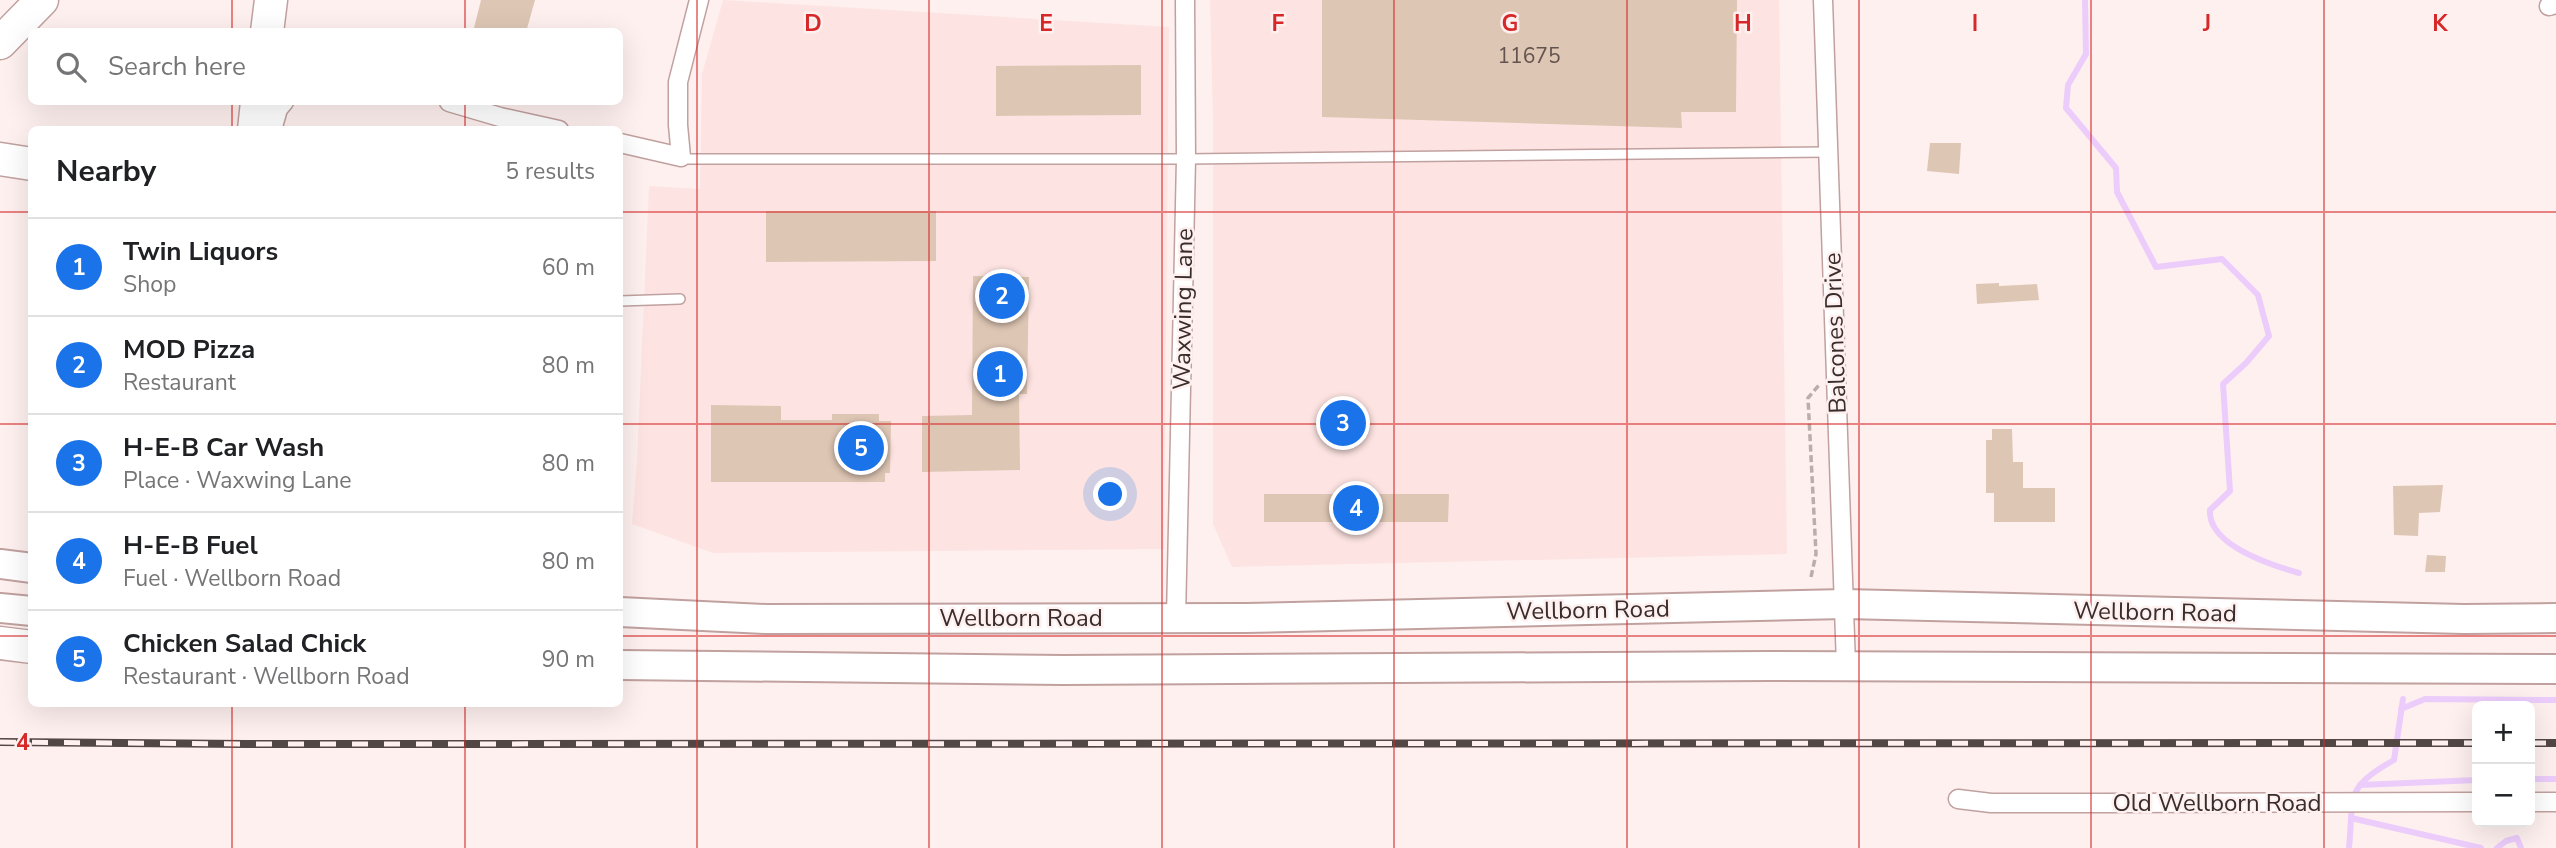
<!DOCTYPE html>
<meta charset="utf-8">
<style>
:root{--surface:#fff;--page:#f6f6f6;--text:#202124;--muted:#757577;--line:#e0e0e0;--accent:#1a73e8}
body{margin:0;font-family:"Nunito Sans",sans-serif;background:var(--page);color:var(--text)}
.controls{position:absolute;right:21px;bottom:21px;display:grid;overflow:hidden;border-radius:10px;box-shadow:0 7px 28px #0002}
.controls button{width:63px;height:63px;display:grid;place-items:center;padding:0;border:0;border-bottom:2px solid var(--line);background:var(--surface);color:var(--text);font:35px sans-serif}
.you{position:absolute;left:1111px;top:495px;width:24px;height:24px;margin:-18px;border:5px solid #fff;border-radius:50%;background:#1a73e8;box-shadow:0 0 0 10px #1a73e833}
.badge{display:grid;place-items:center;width:46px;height:46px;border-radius:50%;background:var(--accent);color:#fff;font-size:23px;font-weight:700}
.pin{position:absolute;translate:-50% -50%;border:4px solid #fff;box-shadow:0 2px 7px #0006}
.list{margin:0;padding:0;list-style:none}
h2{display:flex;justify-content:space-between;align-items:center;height:91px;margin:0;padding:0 28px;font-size:30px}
h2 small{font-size:23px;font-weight:400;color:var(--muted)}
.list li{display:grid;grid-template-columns:46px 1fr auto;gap:21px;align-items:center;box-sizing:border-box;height:98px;padding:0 28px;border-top:2px solid var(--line)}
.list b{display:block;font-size:26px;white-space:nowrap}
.list p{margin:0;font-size:23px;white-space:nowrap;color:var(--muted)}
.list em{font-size:23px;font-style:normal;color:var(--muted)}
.icon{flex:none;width:38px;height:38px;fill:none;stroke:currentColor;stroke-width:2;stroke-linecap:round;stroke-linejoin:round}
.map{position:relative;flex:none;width:2556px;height:848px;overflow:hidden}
.search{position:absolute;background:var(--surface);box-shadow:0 7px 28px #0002;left:28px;top:28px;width:595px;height:77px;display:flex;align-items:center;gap:18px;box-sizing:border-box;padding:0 24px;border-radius:10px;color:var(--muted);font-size:26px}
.panel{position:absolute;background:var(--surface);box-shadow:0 7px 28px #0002;left:28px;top:126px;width:595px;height:581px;border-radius:10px}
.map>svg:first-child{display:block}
</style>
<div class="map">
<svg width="2556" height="848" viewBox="0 0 2556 848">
<rect width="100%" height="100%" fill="#fef0ef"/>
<g fill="#fde4e2">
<path d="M723 0 1169 27 1164 549 713 553 632 524 637 460 649 186 700 189 702 74Z"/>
<path d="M1210 0H1779L1787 554 1232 567 1213 524V119Z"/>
</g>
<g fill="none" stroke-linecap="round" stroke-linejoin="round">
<g stroke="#ecccfb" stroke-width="6">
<path d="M2085 0 2086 54 2068 85 2066 108 2116 168 2117 192 2156 267 2222 259 2258 295 2269 336 2246 363 2223 384 2230 491 2210 510C2208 545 2271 565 2299 573"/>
<path d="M2401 709 2425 699 2556 700"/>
<path d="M2530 779H2556"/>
<path d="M2360 785 2477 780"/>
<path d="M2351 818 2481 848"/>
<path d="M2349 848C2354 796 2344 788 2394 760L2403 699"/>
<path d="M2497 848 2506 841 2517 838 2521 848"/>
</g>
</g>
<g fill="#dec6b4">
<path d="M481 0H535L526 32H473Z"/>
<path d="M1322 0H1737L1736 112H1681L1682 128 1322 117Z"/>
<path d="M1141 65V115L996 116V66Z"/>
<path d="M1930 143H1961L1959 174 1927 171Z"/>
<path d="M766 211H936V261L766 262Z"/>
<path d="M973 276 1029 277 1027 394H1019L1020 470 922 472V416L972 415Z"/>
<path d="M1999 283V286L2037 284 2039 300 1977 304 1976 284Z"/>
<path d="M711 405 781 406V420H832V414H879V421H891L890 473H885V482H711Z"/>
<path d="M1321 410 1366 413V434L1320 433Z"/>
<path d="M1992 429H2012L2013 462H2023V488H2055V522H1994V493H1986V440H1992Z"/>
<path d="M2443 485 2440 512 2419 513 2418 536 2394 535 2393 486Z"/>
<path d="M1264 494H1449L1448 522H1264Z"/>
<path d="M2427 555 2446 556 2445 572H2425Z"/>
</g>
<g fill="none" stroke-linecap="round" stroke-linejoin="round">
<defs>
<g id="lane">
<path d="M681 157 688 159H1186L1828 152"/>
<path d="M620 301 680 299"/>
</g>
<g id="street">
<path d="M1823 0 1846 666"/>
<path d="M2549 6 2556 4"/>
<path d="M449 102 500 117 559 130"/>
<path d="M272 130 278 109 284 102"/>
<path d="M620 143 681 157 678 125V82L699 0"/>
<path d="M1176 618 1186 159 1185 0"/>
<path d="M1958 799 1991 803H2103L2477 802"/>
<path d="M2530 802H2556"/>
</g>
<g id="primary">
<path d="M0 564 32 568"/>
<path d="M0 608 32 611"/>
<path d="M620 612 766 619 1246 618 1845 604 2464 619 2556 618"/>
<path d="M620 665 1063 670 1767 666 2556 669"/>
</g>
<g id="highway">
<path d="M267 32 271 0"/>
<path d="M0 43 42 0"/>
<path d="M254 130 257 102"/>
<path d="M0 159 32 164"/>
<path d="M0 643 32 647"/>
</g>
</defs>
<use href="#lane" stroke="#c0a19f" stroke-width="12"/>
<use href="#street" stroke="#c0a19f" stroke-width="21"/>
<use href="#primary" stroke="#c0a19f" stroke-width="32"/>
<use href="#highway" stroke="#c0a19f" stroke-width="35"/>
<path stroke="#baadac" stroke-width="3.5" stroke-dasharray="7 3.5" stroke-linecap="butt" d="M1811 577 1816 554 1808 398 1819 385"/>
<use href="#lane" stroke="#fff" stroke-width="9"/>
<use href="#street" stroke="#fff" stroke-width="18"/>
<use href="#primary" stroke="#fff" stroke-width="28"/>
<use href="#highway" stroke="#fff" stroke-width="32"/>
<defs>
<g id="rail">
<path d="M0 742 246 744 2477 743"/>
<path d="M2530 743H2556"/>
</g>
</defs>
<use href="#rail" stroke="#534746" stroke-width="8"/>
<use href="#rail" stroke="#fef0ef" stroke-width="5" stroke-dasharray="16" stroke-linecap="butt"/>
</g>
<path fill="none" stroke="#d62828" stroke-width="2" stroke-opacity="0.55" d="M232 0V32M465 0V32M697 0V848M929 0V848M1162 0V848M1394 0V848M1627 0V848M1859 0V848M2091 0V848M2324 0V848M232 102V130M465 102V130M0 212H32M620 212H2556M0 424H32M620 424H2556M0 636H32M620 636H2556M232 704V848M465 704V848"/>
<g text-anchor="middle" stroke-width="5" stroke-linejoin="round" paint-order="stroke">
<g font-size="21" fill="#62534e">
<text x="1529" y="63">11675</text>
</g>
<g font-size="24" fill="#392d2c" stroke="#fef0ef">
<text transform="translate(1183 309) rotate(-89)" y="8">Waxwing Lane</text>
<text transform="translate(1835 333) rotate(-92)" y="8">Balcones Drive</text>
<text transform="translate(1588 610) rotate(-1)" y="8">Wellborn Road</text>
<text transform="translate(2155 612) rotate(1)" y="8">Wellborn Road</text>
<text x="1021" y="626">Wellborn Road</text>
<text x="2217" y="811">Old Wellborn Road</text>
</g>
</g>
<g font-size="23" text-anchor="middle" font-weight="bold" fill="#d62828" stroke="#fef0ef" stroke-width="5" stroke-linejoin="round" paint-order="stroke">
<text x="813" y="31">D</text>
<text x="1046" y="31">E</text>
<text x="1278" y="31">F</text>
<text x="1510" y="31">G</text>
<text x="1743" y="31">H</text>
<text x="1975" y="31">I</text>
<text x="2207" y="31">J</text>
<text x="2440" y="31">K</text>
<text x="23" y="750">4</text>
</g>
</svg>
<div class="controls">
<button>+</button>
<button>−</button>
</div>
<div class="you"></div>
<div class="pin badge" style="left:1000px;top:374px">1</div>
<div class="pin badge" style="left:1002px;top:296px">2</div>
<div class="pin badge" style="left:1343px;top:423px">3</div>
<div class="pin badge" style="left:1356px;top:508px">4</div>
<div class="pin badge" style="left:861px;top:448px">5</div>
<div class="search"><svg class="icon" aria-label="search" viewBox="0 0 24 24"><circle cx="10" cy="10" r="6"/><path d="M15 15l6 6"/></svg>Search here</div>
<section class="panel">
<h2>Nearby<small>5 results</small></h2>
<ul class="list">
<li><span class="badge">1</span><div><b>Twin Liquors</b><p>Shop</p></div><em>60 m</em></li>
<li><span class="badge">2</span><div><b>MOD Pizza</b><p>Restaurant</p></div><em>80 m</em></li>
<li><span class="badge">3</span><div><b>H-E-B Car Wash</b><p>Place · Waxwing Lane</p></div><em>80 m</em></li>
<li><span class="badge">4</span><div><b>H-E-B Fuel</b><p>Fuel · Wellborn Road</p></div><em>80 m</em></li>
<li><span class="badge">5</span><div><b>Chicken Salad Chick</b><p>Restaurant · Wellborn Road</p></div><em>90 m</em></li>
</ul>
</section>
</div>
